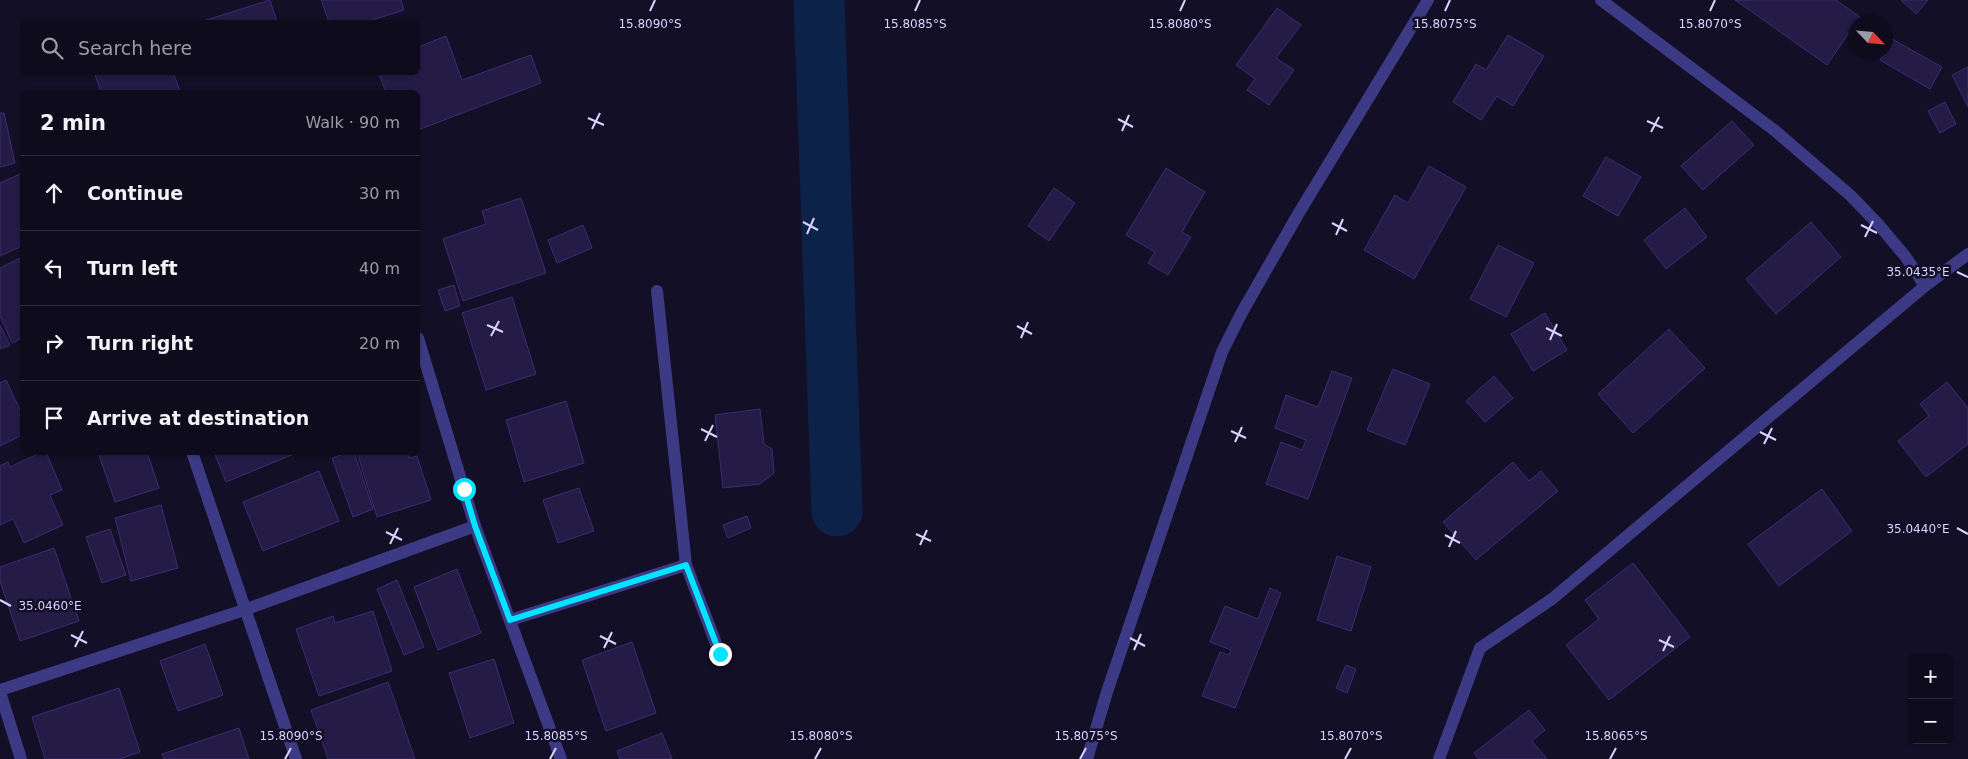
<!DOCTYPE html>
<meta charset="utf-8">
<style>
:root{--surface:#0e0b1c;--page:#1c1929;--text:#f1f3f6;--muted:#9b9ba3;--line:#2e2b3b}
body{margin:0;font-family:"DejaVu Sans",sans-serif;background:var(--page);color:var(--text)}
.controls{position:absolute;right:15px;bottom:15px;display:grid;overflow:hidden;border-radius:8px;box-shadow:0 1px 4px #0004}
.controls button{width:45px;height:45px;display:grid;place-items:center;padding:0;border:0;border-bottom:1px solid var(--line);background:var(--surface);color:var(--text);font:25px sans-serif}
.compass{position:absolute;left:1848px;top:15px;width:45px;height:45px;border-radius:50%;background:var(--surface);box-shadow:0 1px 4px #0004;rotate:116deg}
.stop{position:absolute;width:15px;height:15px;margin:-11px;border:4px solid #00e5ff;border-radius:50%;background:#fff}
.stop.end{background:#00e5ff;border-color:#fff;box-shadow:0 1px 5px #0008}
.list{margin:0;padding:0;list-style:none}
h2{display:flex;justify-content:space-between;align-items:center;height:65px;margin:0;padding:0 20px;font-size:21px}
h2 small{font-size:16px;font-weight:400;color:var(--muted)}
.list li{display:grid;grid-template-columns:32px 1fr auto;gap:15px;align-items:center;box-sizing:border-box;height:75px;padding:0 20px;border-top:1px solid var(--line)}
.list b{display:block;font-size:19px;white-space:nowrap}
.list em{font-size:16px;font-style:normal;color:var(--muted)}
.icon{flex:none;width:28px;height:28px;fill:none;stroke:currentColor;stroke-width:2;stroke-linecap:round;stroke-linejoin:round}
.map{position:relative;flex:none;width:1968px;height:759px;overflow:hidden}
.search{position:absolute;background:var(--surface);box-shadow:0 1px 4px #0004;left:20px;top:20px;width:400px;height:55px;display:flex;align-items:center;gap:12px;box-sizing:border-box;padding:0 18px;border-radius:8px;color:var(--muted);font-size:19px}
.panel{position:absolute;background:var(--surface);box-shadow:0 1px 4px #0004;left:20px;top:90px;width:400px;height:365px;border-radius:8px}
.map>svg:first-child{display:block}
</style>
<div class="map">
<svg width="1968" height="759" viewBox="0 0 1968 759">
<rect width="100%" height="100%" fill="#130f26"/>
<g fill="none" stroke-linecap="round" stroke-linejoin="round">
<path stroke="#0c2248" stroke-width="51" d="M819 0 837 511"/>
</g>
<g fill="#241b47" stroke="#3b2d73">
<path d="M270 0 277 22H200Z"/>
<path d="M321 0H401L404 10 366 22H329Z"/>
<path d="M1735 0H1836L1860 17 1827 65Z"/>
<path d="M1901 0H1928L1916 14Z"/>
<path d="M1277 8 1301 25 1276 58 1294 70 1269 105 1247 90 1255 79 1236 65Z"/>
<path d="M1508 35 1544 56 1513 106 1497 96 1481 120 1453 102 1476 64 1486 70Z"/>
<path d="M446 36 462 80 531 55 541 83 418 130V92H386L378 72H418V47Z"/>
<path d="M1892 39 1942 67 1930 89 1880 60Z"/>
<path d="M1968 67V107L1952 75Z"/>
<path d="M94 72H173L180 91 101 92Z"/>
<path d="M1945 102 1956 124 1940 133 1928 111Z"/>
<path d="M0 113H4L15 163 0 167Z"/>
<path d="M1732 121 1754 145 1703 190 1681 166Z"/>
<path d="M1606 157 1641 177 1618 216 1583 196Z"/>
<path d="M1429 166 1466 187 1414 279 1364 250 1395 195 1408 203Z"/>
<path d="M1166 168 1205 192 1182 232 1191 237 1168 275 1148 263 1155 252 1126 235Z"/>
<path d="M22 173V246L0 256V183Z"/>
<path d="M1054 188 1075 203 1049 241 1028 226Z"/>
<path d="M521 198 546 273 463 301 443 239 486 224 482 211Z"/>
<path d="M1685 208 1707 237 1666 269 1644 240Z"/>
<path d="M1811 222 1841 257 1776 314 1746 279Z"/>
<path d="M583 225 592 248 557 263 548 240Z"/>
<path d="M1498 245 1534 263 1506 317 1470 299Z"/>
<path d="M22 257V338L12 343 0 316V268Z"/>
<path d="M454 285 460 306 445 311 438 290Z"/>
<path d="M512 297 536 374 486 390 462 313Z"/>
<path d="M1545 313 1567 350 1533 371 1511 334Z"/>
<path d="M0 325 10 345 0 349Z"/>
<path d="M1669 329 1705 368 1633 433 1598 394Z"/>
<path d="M1393 369 1430 384 1405 445 1367 430Z"/>
<path d="M1332 371 1352 378 1308 499 1266 484 1281 442 1302 450 1306 440 1275 428 1286 395 1318 407Z"/>
<path d="M1494 376 1513 398 1485 422 1466 401Z"/>
<path d="M6 380 22 414V435L0 446V383Z"/>
<path d="M1947 382 1968 408V444L1926 477 1898 441 1929 416 1920 404Z"/>
<path d="M566 401 584 463 524 482 506 420Z"/>
<path d="M760 409 764 444 772 449 774 473 760 484 723 488 715 415Z"/>
<path d="M42 452H46L62 490 50 495 63 525 24 543 13 519 0 525V466L8 462 10 467Z"/>
<path d="M98 452H147L159 488 115 502Z"/>
<path d="M214 452H293L294 454 226 482Z"/>
<path d="M350 452H354L373 509 353 517 332 458Z"/>
<path d="M357 452H407L409 458 417 456 431 500 377 517Z"/>
<path d="M1513 462 1529 481 1541 471 1558 491 1476 560 1443 522Z"/>
<path d="M319 471 339 521 263 551 243 502Z"/>
<path d="M579 488 594 531 558 543 543 500Z"/>
<path d="M1822 489 1852 531 1779 586 1748 544Z"/>
<path d="M161 505 178 568 131 581 115 518Z"/>
<path d="M747 516 751 528 728 538 723 525Z"/>
<path d="M110 529 126 575 102 583 86 537Z"/>
<path d="M54 548 79 621 20 641 0 581V567Z"/>
<path d="M1337 556 1371 567 1351 631 1317 620Z"/>
<path d="M1633 563 1690 637 1609 700 1566 645 1599 619 1585 600Z"/>
<path d="M457 569 481 633 438 650 414 587Z"/>
<path d="M397 580 424 647 404 655 377 589Z"/>
<path d="M1270 588 1281 593 1235 708 1202 696 1220 652 1229 655 1231 650 1210 642 1225 606 1258 619Z"/>
<path d="M373 611 392 671 319 696 296 629 333 616 335 623Z"/>
<path d="M632 642 656 713 606 731 582 660Z"/>
<path d="M205 644 223 695 178 711 160 661Z"/>
<path d="M494 659 514 723 470 738 449 673Z"/>
<path d="M1346 665 1356 669 1347 693 1336 688Z"/>
<path d="M388 682 415 759H328L311 710Z"/>
<path d="M119 688 140 752 120 759H45L32 717Z"/>
<path d="M1529 710 1545 730 1532 741 1547 759H1479L1474 753Z"/>
<path d="M239 728 249 759H164L162 754Z"/>
<path d="M662 733 672 759H620L617 751Z"/>
</g>
<g fill="none" stroke-linecap="round" stroke-linejoin="round">
<g stroke="#3d3a85" stroke-width="12">
<path d="M1601 0 1774 130 1850 195 1879 225 1905 256 1925 286"/>
<path d="M657 291 686 565 720 654"/>
<path d="M418 338 475 526 561 759"/>
<path d="M192 452 296 759"/>
<path d="M510 620 686 565"/>
<path d="M0 690 244 610 475 526"/>
<path d="M0 692 21 759"/>
<path d="M1087 759 1107 692 1222 352 1241 314 1297 216 1428 0"/>
<path d="M1439 759 1480 648 1552 599 1925 286 1968 254"/>
</g>
</g>
<g fill="none" stroke-linecap="round" stroke-linejoin="round">
<path stroke="#00e5ff" stroke-width="6" d="M464 489 475 526 510 620 686 565 720 654"/>
</g>
<path fill="none" stroke="#d9d4ff" stroke-width="2" d="M650 11 655 0M915 11 920 0M1180 11 1185 0M1445 11 1450 0M1710 11 1715 0M588 118 604 125M1118 119 1133 127M1647 121 1663 128M592 129 600 113M1122 131 1129 115M1651 132 1659 117M803 222 818 230M1332 223 1347 231M1861 225 1877 233M807 234 814 218M1336 235 1343 219M1865 237 1873 221M1957 272 1968 277M487 325 503 332M1017 326 1032 334M1546 328 1562 336M491 336 499 321M1021 338 1028 322M1550 340 1557 324M701 429 717 437M1231 431 1246 438M1760 432 1776 440M705 441 713 425M1235 442 1242 427M1764 444 1772 428M1957 528 1968 534M386 532 402 540M916 534 931 541M1445 535 1460 543M390 544 398 528M920 545 927 530M1449 547 1456 531M0 600 11 606M71 635 87 643M600 636 616 644M1130 638 1145 646M1659 640 1674 647M75 647 83 631M604 648 612 632M1134 650 1141 634M1663 651 1670 636M285 759 291 748M550 759 556 748M815 759 821 748M1080 759 1086 748M1345 759 1351 748M1610 759 1616 748"/>
<g font-size="12" text-anchor="middle" fill="#d9d4ff" stroke="#130f26" stroke-width="5" stroke-linejoin="round" paint-order="stroke">
<text x="650" y="28">15.8090°S</text>
<text x="915" y="28">15.8085°S</text>
<text x="1180" y="28">15.8080°S</text>
<text x="1445" y="28">15.8075°S</text>
<text x="1710" y="28">15.8070°S</text>
<text x="1918" y="276">35.0435°E</text>
<text x="1918" y="533">35.0440°E</text>
<text x="50" y="610">35.0460°E</text>
<text x="291" y="740">15.8090°S</text>
<text x="556" y="740">15.8085°S</text>
<text x="821" y="740">15.8080°S</text>
<text x="1086" y="740">15.8075°S</text>
<text x="1351" y="740">15.8070°S</text>
<text x="1616" y="740">15.8065°S</text>
</g>
</svg>
<div class="controls">
<button>+</button>
<button>−</button>
</div>
<svg class="compass" viewBox="-18 -18 36 36"><path d="M0-13l5 13h-10z" fill="#e53935"/><path d="M0 13l5-13h-10z" fill="#9b9ba3"/></svg>
<div class="stop" style="left:464px;top:489px"></div>
<div class="stop end" style="left:720px;top:654px"></div>
<div class="search"><svg class="icon" aria-label="search" viewBox="0 0 24 24"><circle cx="10" cy="10" r="6"/><path d="M15 15l6 6"/></svg>Search here</div>
<section class="panel">
<h2>2 min<small>Walk · 90 m</small></h2>
<ul class="list">
<li><svg class="icon" aria-label="ahead" viewBox="0 0 24 24"><path d="M12 20V5M6 11l6-6 6 6"/></svg><div><b>Continue</b></div><em>30 m</em></li>
<li><svg class="icon" aria-label="left" viewBox="0 0 24 24"><path d="M17 20v-9H6M10 6l-5 5 5 5"/></svg><div><b>Turn left</b></div><em>40 m</em></li>
<li><svg class="icon" aria-label="right" viewBox="0 0 24 24"><path d="M7 20v-9h11M14 6l5 5-5 5"/></svg><div><b>Turn right</b></div><em>20 m</em></li>
<li><svg class="icon" aria-label="arrive" viewBox="0 0 24 24"><path d="M6 21V4h12l-3 4 3 4H6"/></svg><div><b>Arrive at destination</b></div></li>
</ul>
</section>
</div>
